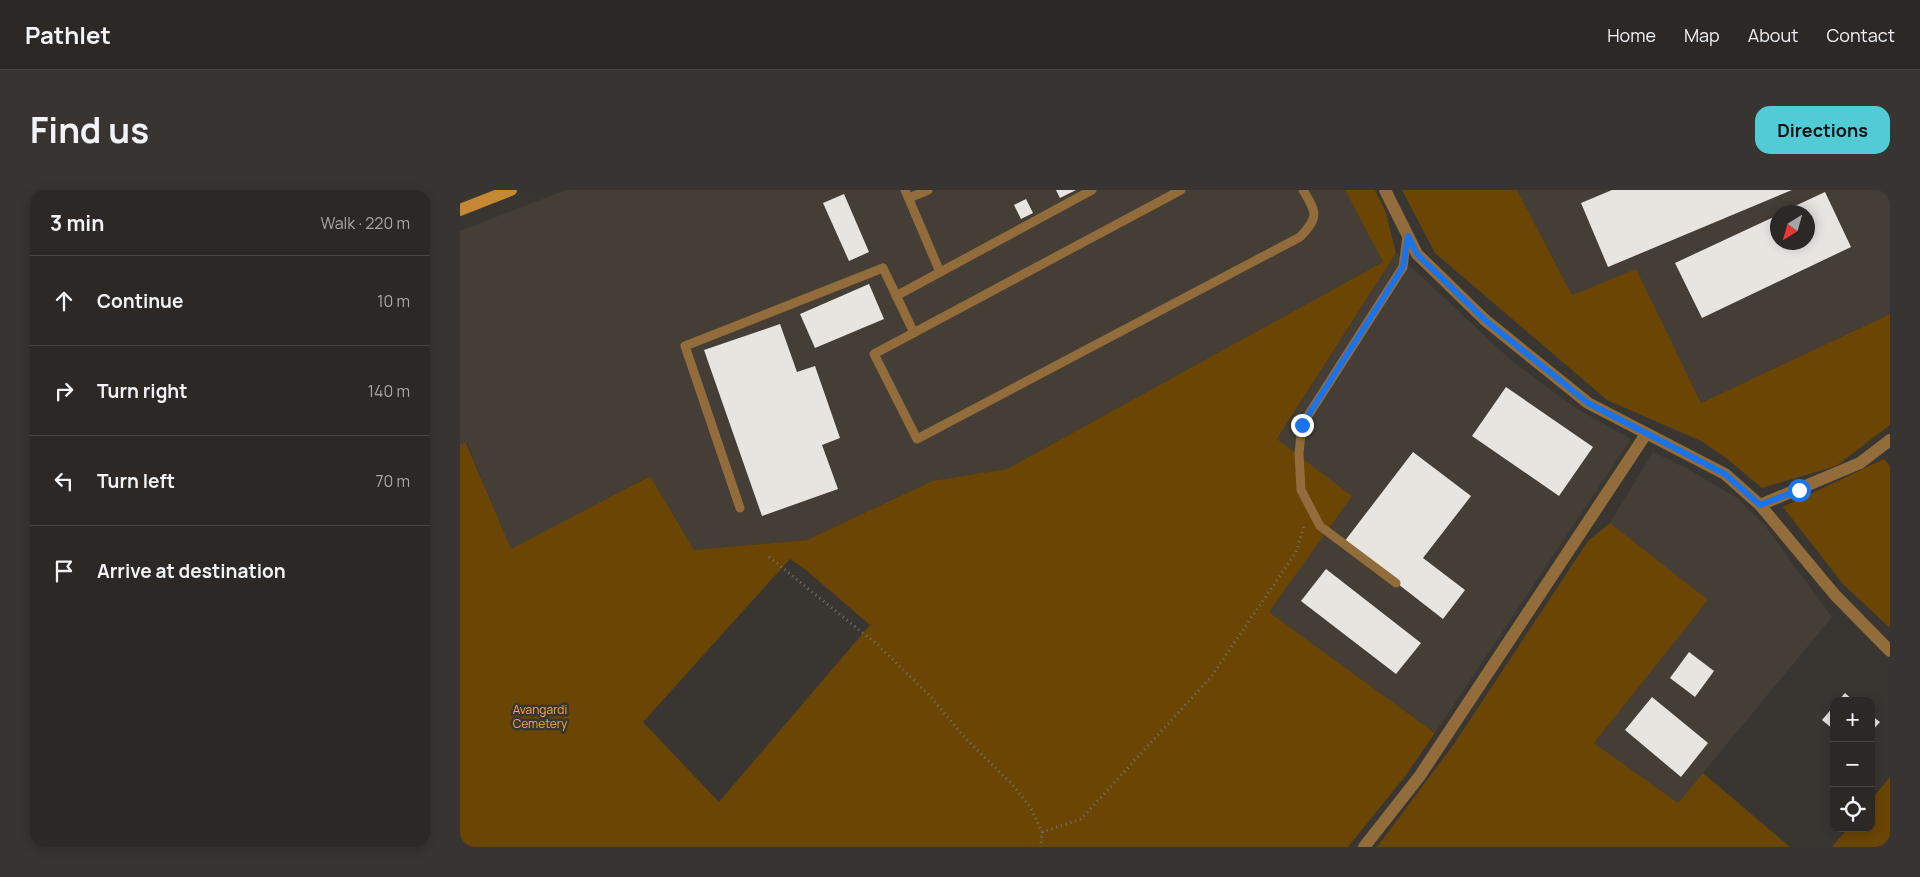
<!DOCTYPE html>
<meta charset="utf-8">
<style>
:root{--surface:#2b2826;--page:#373432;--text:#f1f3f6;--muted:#a6a6a7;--line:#474443;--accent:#52cbd7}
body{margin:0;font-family:Manrope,sans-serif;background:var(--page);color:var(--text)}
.controls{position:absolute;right:15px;bottom:15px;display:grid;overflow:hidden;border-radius:10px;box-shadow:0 2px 12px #0003}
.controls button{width:45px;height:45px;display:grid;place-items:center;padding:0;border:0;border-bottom:1px solid var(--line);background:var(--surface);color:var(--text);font:25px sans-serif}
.compass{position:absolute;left:1310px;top:15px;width:45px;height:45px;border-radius:50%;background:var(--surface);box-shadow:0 2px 12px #0003;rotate:217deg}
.stop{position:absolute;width:15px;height:15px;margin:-11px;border:4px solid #1a73e8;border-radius:50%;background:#fff}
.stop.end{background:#1a73e8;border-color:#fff;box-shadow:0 1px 5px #0008}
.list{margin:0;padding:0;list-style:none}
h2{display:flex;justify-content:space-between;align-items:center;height:65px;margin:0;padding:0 20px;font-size:21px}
h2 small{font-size:16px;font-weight:400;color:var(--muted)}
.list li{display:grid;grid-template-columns:32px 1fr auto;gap:15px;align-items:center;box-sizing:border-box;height:90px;padding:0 20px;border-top:1px solid var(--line)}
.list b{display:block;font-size:19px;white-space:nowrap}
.list em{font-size:16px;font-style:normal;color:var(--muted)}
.icon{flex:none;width:28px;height:28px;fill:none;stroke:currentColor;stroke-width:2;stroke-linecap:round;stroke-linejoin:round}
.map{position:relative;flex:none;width:1430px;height:657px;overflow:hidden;border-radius:15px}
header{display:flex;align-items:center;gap:30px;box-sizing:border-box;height:70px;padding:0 25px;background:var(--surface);border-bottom:1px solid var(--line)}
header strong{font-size:24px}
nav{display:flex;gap:28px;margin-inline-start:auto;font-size:18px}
.intro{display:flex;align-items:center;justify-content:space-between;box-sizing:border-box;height:120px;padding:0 30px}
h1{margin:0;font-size:35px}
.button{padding:12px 22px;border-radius:15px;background:var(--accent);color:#111;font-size:18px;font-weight:700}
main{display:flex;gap:30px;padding:0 30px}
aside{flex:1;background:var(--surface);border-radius:15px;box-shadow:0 2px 12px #0003}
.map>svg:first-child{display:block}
</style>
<header>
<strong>Pathlet</strong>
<nav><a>Home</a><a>Map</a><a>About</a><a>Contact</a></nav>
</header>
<div class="intro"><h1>Find us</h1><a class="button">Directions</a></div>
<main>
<aside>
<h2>3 min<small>Walk · 220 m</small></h2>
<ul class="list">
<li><svg class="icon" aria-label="ahead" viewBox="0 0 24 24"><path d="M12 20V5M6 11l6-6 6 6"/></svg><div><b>Continue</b></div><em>10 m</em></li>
<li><svg class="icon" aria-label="right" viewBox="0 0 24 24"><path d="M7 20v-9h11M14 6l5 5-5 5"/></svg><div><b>Turn right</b></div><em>140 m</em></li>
<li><svg class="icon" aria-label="left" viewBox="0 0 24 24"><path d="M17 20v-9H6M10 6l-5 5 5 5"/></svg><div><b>Turn left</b></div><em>70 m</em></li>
<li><svg class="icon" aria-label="arrive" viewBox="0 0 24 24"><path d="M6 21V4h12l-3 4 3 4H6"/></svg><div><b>Arrive at destination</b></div></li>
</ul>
</aside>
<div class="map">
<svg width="1430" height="657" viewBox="0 0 1430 657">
<rect width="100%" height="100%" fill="#393632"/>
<g fill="#453e36" fill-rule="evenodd">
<path d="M106 0H885L923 72 547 279 472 291 347 350 234 360 189 286 51 360 7 253 0 255V41Z"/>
<path d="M1057 0H1430V124L1241 213 1176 80 1112 105ZM1318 22H1348V52H1318Z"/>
<path d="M936 63 1053 172 1117 219 1171 249 975 543 809 422 891 306 817 250Z"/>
<path d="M1193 262 1226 278 1277 308 1305 336 1372 427 1218 613 1134 553 1247 411 1150 333Z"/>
</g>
<g fill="#6b4504" fill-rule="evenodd">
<path d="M885 0H915L925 20 936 63 817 249 892 306 809 422 975 543 946 585 888 657H0V255L6 253 51 359 190 286 234 360 347 350 472 291 547 279 923 72ZM330 369 346 380 410 435 259 612 183 532Z"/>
<path d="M942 0H1057L1112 105 1176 79 1241 213 1430 124V235L1376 276 1302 298 1266 268 1241 251 1147 210 975 63Z"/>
<path d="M1424 269 1430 276V438L1383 394 1323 317Z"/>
<path d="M1150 333 1248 410 1134 553 1218 613 1243 583 1330 657H917L994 554 1128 351Z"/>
<path d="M1430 587V657H1372L1388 638H1411V610Z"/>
</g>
<g fill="#e8e4e0">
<path d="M596 0H616L600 8Z"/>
<path d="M1152 0H1332L1148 77 1121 13Z"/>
<path d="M1365 2 1391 57 1242 128 1215 73 1318 25V52H1348V22H1322Z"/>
<path d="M384 4 409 62 389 71 363 13Z"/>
<path d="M566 9 573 23 561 29 554 15Z"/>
<path d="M409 94 424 129 355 158 340 124Z"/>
<path d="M320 134 337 182 355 176 380 248 362 255 378 299 302 326 244 160Z"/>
<path d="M1046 197 1133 257 1099 306 1012 246Z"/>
<path d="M953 262 1011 306 963 368 1005 400 983 429 884 352Z"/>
<path d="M866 379 961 453 936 484 841 411Z"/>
<path d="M1229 462 1254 481 1235 507 1210 488Z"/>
<path d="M1385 503 1394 511H1378Z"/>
<path d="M1192 507 1248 553 1221 587 1165 540Z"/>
<path d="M1374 516V540L1362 530Z"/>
<path d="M1411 525 1420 532 1411 542Z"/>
</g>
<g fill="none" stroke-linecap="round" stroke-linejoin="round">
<g stroke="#777471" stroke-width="3" stroke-dasharray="1 4" stroke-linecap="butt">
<path d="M309 367 419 456 470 506 505 548 551 593 570 617 582 642 581 657"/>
<path d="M582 642 621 629 751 487 836 362 844 336"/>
</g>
<g stroke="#926c3a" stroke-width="9">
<path d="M445 0 480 82"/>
<path d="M721 0 414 164 457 249 840 47C859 27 857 23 843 0"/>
<path d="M449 8 468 0"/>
<path d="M436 106 632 0"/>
<path d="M280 318 225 156 423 78 454 143"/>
<path d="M936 393 860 336 841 300 839 263 842 235 943 77 947 46"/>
</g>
<g stroke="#926c3a" stroke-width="12">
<path d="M925 0 957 64 1025 130 1128 213 1265 284 1300 315 1375 405 1430 461"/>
<path d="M1300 315 1400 273 1430 250"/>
<path d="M904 657 959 587 1186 244"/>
</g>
<path stroke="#c48932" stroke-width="12" d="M0 20 51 0"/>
</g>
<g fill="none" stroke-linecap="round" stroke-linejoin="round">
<path stroke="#1a73e8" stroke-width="6" d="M842 235 943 77 948 46 957 64 1025 130 1128 213 1265 284 1300 315 1339 300"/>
</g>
<g text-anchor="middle" stroke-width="5" stroke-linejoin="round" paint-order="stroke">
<g font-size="12" fill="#f9ad3a" stroke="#393632">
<text x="80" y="524">Avangardi<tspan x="80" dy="14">Cemetery</tspan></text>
</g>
</g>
</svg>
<div class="controls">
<button>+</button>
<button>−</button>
<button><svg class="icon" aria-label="locate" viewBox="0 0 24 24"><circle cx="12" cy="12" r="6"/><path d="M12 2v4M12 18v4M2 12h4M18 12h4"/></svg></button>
</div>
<svg class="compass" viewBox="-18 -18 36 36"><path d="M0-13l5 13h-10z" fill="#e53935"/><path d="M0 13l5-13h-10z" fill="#a6a6a7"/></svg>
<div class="stop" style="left:1339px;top:300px"></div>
<div class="stop end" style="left:842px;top:235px"></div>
</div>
</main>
